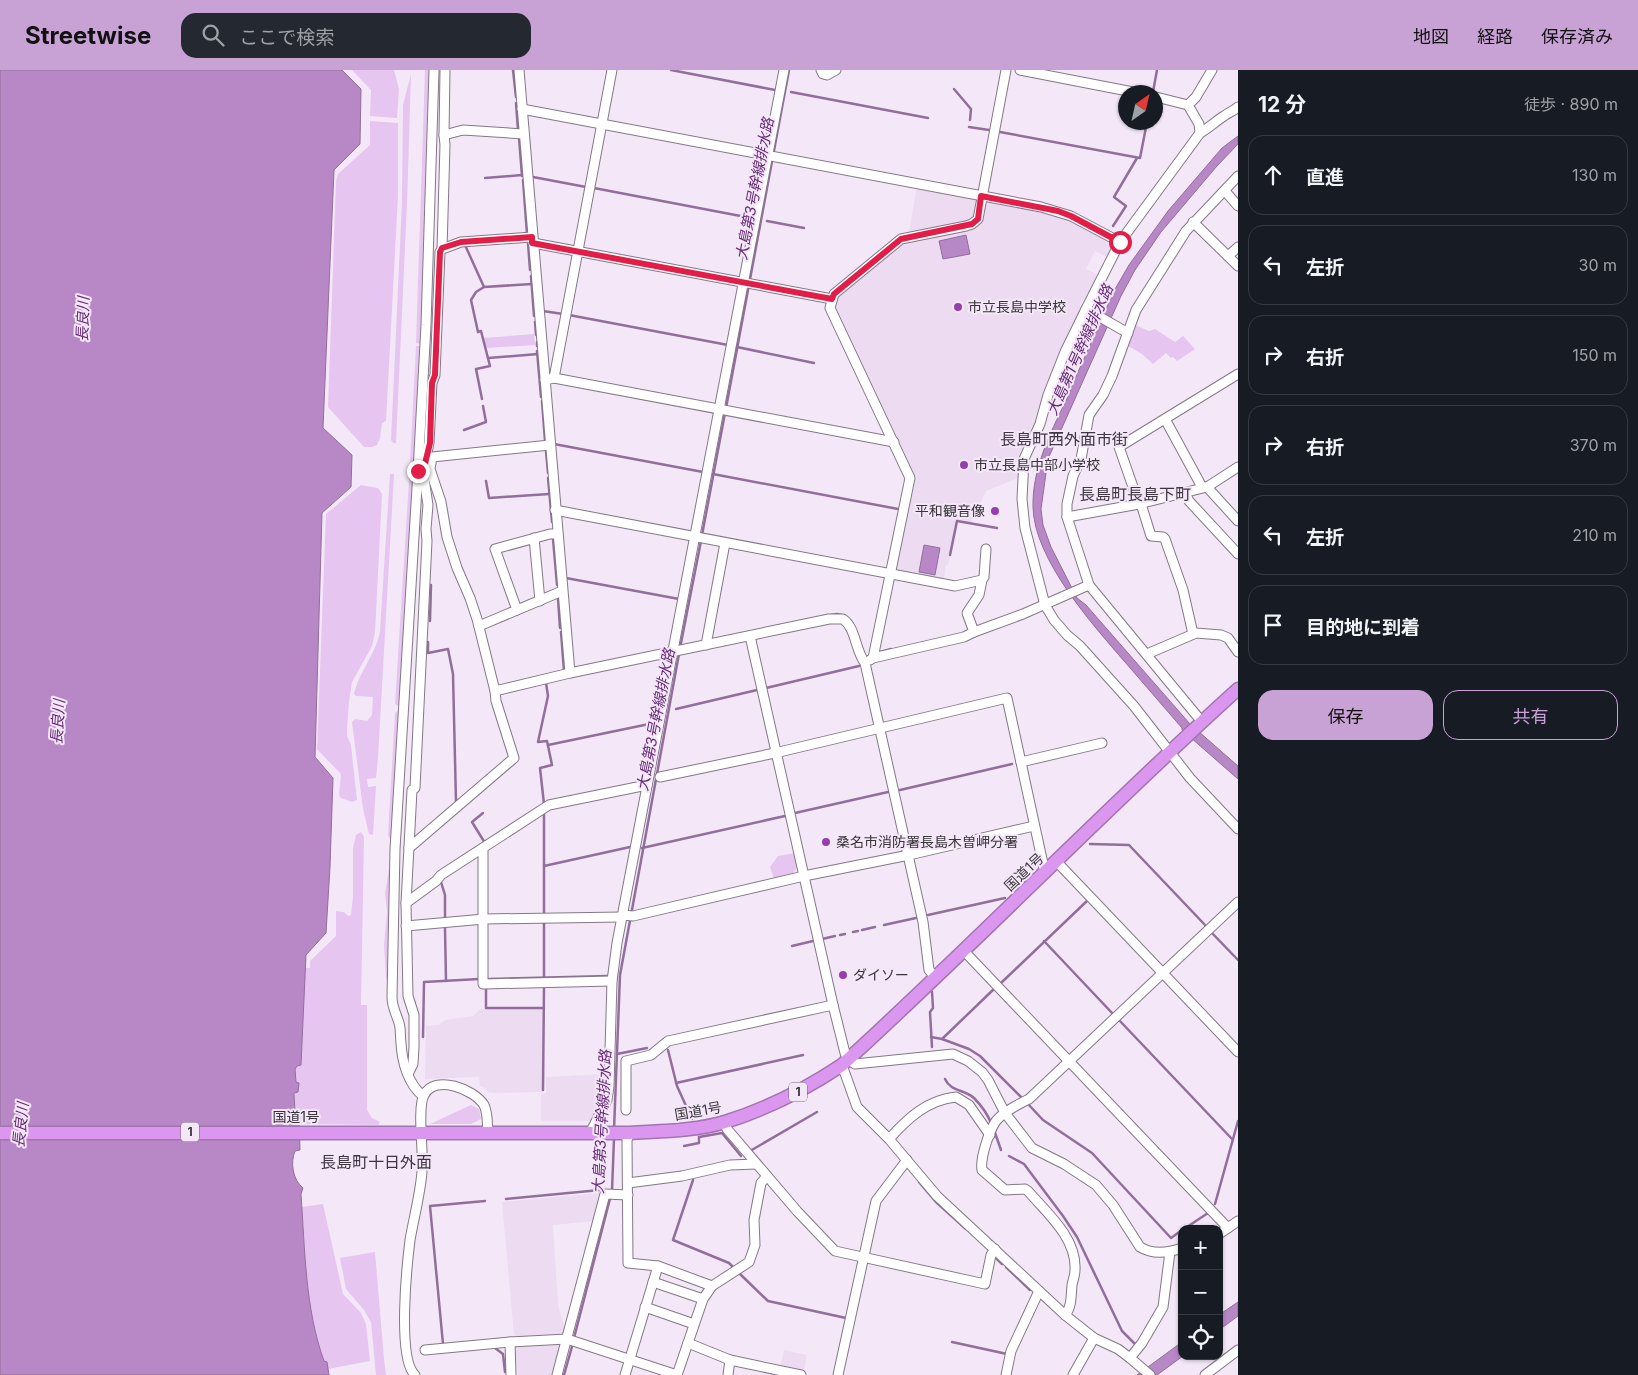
<!DOCTYPE html>
<html lang="ja">
<meta charset="utf-8">
<style>
:root{--surface:#171b24;--page:#242831;--text:#f1f3f6;--muted:#9ea1a6;--line:#363941;--accent:#c8a2d5}
body{margin:0;font-family:Inter,"Noto Sans JP",sans-serif;background:var(--page);color:var(--text)}
.controls{position:absolute;right:15px;bottom:15px;display:grid;overflow:hidden;border-radius:10px;box-shadow:0 1px 4px #0004}
.controls button{width:45px;height:45px;display:grid;place-items:center;padding:0;border:0;border-bottom:1px solid var(--line);background:var(--surface);color:var(--text);font:25px sans-serif}
.compass{position:absolute;left:1118px;top:15px;width:45px;height:45px;border-radius:50%;background:var(--surface);box-shadow:0 1px 4px #0004;rotate:34deg}
.stop{position:absolute;width:15px;height:15px;margin:-11px;border:4px solid #e11d48;border-radius:50%;background:#fff}
.stop.end{background:#e11d48;border-color:#fff;box-shadow:0 1px 5px #0008}
.list{margin:0;padding:0;list-style:none}
h2{display:flex;justify-content:space-between;align-items:center;height:65px;margin:0;padding:0 20px;font-size:21px}
h2 small{font-size:16px;font-weight:400;color:var(--muted)}
.list li{display:grid;grid-template-columns:32px 1fr auto;gap:15px;align-items:center;box-sizing:border-box;height:80px;margin:0 10px 10px;padding:0 10px;border:1px solid var(--line);border-radius:15px}
.list b{display:block;font-size:19px;white-space:nowrap}
.list em{font-size:16px;font-style:normal;color:var(--muted)}
.actions{display:flex;gap:10px;padding:15px 20px}
.actions a{flex:1;padding:11px 0;border:1px solid var(--accent);border-radius:15px;text-align:center;font-size:18px;color:var(--accent)}
.actions .main{background:var(--accent);color:#111}
.icon{flex:none;width:28px;height:28px;fill:none;stroke:currentColor;stroke-width:2;stroke-linecap:round;stroke-linejoin:round}
.map{position:relative;flex:none;width:1238px;height:1305px;overflow:hidden}
header{display:flex;align-items:center;gap:30px;box-sizing:border-box;height:70px;padding:0 25px;background:var(--accent);color:#111}
header strong{font-size:24px}
nav{display:flex;gap:28px;margin-inline-start:auto;font-size:18px}
.search{width:350px;height:45px;background:var(--page);display:flex;align-items:center;gap:12px;box-sizing:border-box;padding:0 18px;border-radius:15px;color:var(--muted);font-size:19px}
main{display:flex}
aside{flex:1;background:var(--surface)}
.map>svg:first-child{display:block}
</style>
<header>
<strong>Streetwise</strong>
<div class="search"><svg class="icon" aria-label="search" viewBox="0 0 24 24"><circle cx="10" cy="10" r="6"/><path d="M15 15l6 6"/></svg>ここで検索</div>
<nav><a>地図</a><a>経路</a><a>保存済み</a></nav>
</header>
<main>
<div class="map">
<svg width="1238" height="1305" viewBox="0 0 1238 1305">
<rect width="100%" height="100%" fill="#f4e8f8"/>
<g fill="#ecdbf1">
<path d="M917 116 1061 145 1111 172 1114 181 1110 189 1095 181 1086 199 1099 206 1080 235 1082 240 1062 279 1043 327 1044 332 1021 382 1018 408 986 421 971 453 956 450 948 495H946L944 508 940 511 899 502 896 498 911 420 915 413 914 408 835 239V233L838 226 898 176 907 174Z"/>
<path d="M480 939H542V1022L494 1023 487 1022V1019L480 1016 479 1007 425 1009 426 956 439 955 445 950 473 946Z"/>
<path d="M606 1004 605 1028 591 1051H541V1024L546 1023V1007Z"/>
<path d="M601 1123 595 1151 553 1155 558 1235 566 1263 519 1269 514 1264 502 1132Z"/>
<path d="M561 1272 562 1275 554 1305H518L515 1278 517 1276Z"/>
<path d="M784 1280 807 1285 804 1302 780 1297Z"/>
</g>
<g fill="#e6c5f0">
<path d="M352 0H394L399 19 397 48 370 46 371 20Z"/>
<path d="M425 0H430L421 274 416 273Z"/>
<path d="M411 4 407 134 396 373H393L391 370 402 131 403 35Z"/>
<path d="M370 51 398 53V126L386 351 382 353 380 368 377 375 372 377H364L328 337 336 111 338 104 370 75Z"/>
<path d="M1135 255 1149 261 1155 259 1175 272 1183 266 1195 279 1177 291 1173 287 1171 288 1166 283 1153 294 1142 284 1128 276Z"/>
<path d="M534 264 535 275 486 278 483 268Z"/>
<path d="M416 276H421L415 390 414 393 410 392Z"/>
<path d="M410 395 415 396 400 637 395 634Z"/>
<path d="M390 404H394L378 688 376 708 367 709 368 717 376 716 373 765 369 764 363 739 352 652 355 649 367 651 372 645 373 627 356 626 354 624C359 602 376 584 380 561Z"/>
<path d="M361 415 378 418 382 424 375 562 372 576 352 612 349 631 347 659V666L351 675 357 730 352 732 341 728 339 725 341 704 317 679 326 444Z"/>
<path d="M399 640H400L393 769H390L388 765 395 643Z"/>
<path d="M361 762 364 767 361 935H367V1040L372 1048 380 1052 378 1055 299 1054V1044L295 1042V997L301 995 305 898H310V891L336 866V841L344 842 348 846 351 845 353 826V778L356 765Z"/>
<path d="M795 783 798 796 792 805 774 809 770 797 778 786Z"/>
<path d="M390 793 388 909H386L384 875 387 841 385 823Z"/>
<path d="M471 1035 479 1039 481 1049 471 1054H430Z"/>
<path d="M323 1134 343 1224 361 1243 366 1254 370 1291 328 1299 327 1292 324 1291C307 1242 305 1189 302 1137Z"/>
<path d="M375 1182 384 1289 386 1305H376L371 1252 364 1240 346 1219 340 1188Z"/>
</g>
<g fill="#b887c6" stroke="#926e9c">
<path d="M0 0H342L361 19 360 74 334 100 323 358 352 385 351 417 322 443 315 687 333 708 330 797 326 863 306 885 301 995 297 996 295 999 296 1012 299 1013 298 1022 294 1023 295 1042 299 1044 300 1080 295 1081C290 1093 293 1110 303 1118L301 1124C305 1180 305 1238 324 1291L327 1292 329 1305H0Z"/>
<path d="M1238 66V74L1217 96 1161 162 1135 200 1121 226 1048 389 1041 439 1043 455 1051 477 1077 528 1086 535 1190 654 1238 696V709L1182 660V658C1163 636 1144 614 1125 592 1092 554 1034 489 1033 437 1032 396 1053 358 1070 322V320L1114 221 1129 195 1168 141 1222 78Z"/>
<path d="M966 165 970 184 943 189 939 171Z"/>
<path d="M924 475 940 478 935 505 919 502Z"/>
<path d="M1238 1232V1246L1219 1260V1245Z"/>
<path d="M1182 1272 1183 1286 1157 1305H1137Z"/>
</g>
<g fill="none" stroke-linecap="round" stroke-linejoin="round">
<g stroke="#926e9c" stroke-width="2.5">
<path d="M513 0 516 27"/>
<path d="M671 0 775 20"/>
<path d="M954 19 971 39 970 50"/>
<path d="M791 22 928 48"/>
<path d="M1153 22 1157 0"/>
<path d="M516 33 518 60"/>
<path d="M969 57 989 60"/>
<path d="M1000 62 1140 88 1147 52"/>
<path d="M519 68 522 106"/>
<path d="M533 107 586 117"/>
<path d="M485 108 522 105"/>
<path d="M523 110 527 164"/>
<path d="M594 118 751 148"/>
<path d="M767 151 804 158"/>
<path d="M1113 156 1126 136 1114 127 1137 88"/>
<path d="M528 173 530 200"/>
<path d="M465 175 484 217 532 214"/>
<path d="M531 206 534 246"/>
<path d="M543 241 563 244"/>
<path d="M569 245 728 275"/>
<path d="M535 252 536 265"/>
<path d="M537 272V276"/>
<path d="M737 277 814 293"/>
<path d="M537 281 541 327"/>
<path d="M488 288 538 284"/>
<path d="M482 329 476 299 490 296 481 261 478 262 471 230 476 222 484 217"/>
<path d="M542 331 545 371"/>
<path d="M726 338 789 0"/>
<path d="M464 360 486 352 483 336"/>
<path d="M554 374 703 402"/>
<path d="M546 381 548 403"/>
<path d="M713 404 898 439"/>
<path d="M548 408 552 452"/>
<path d="M486 411 489 428 549 424"/>
<path d="M702 465 725 343"/>
<path d="M553 469 557 515"/>
<path d="M950 485 957 451 997 458"/>
<path d="M566 508 679 529"/>
<path d="M558 529 560 558"/>
<path d="M831 545 837 544 845 546"/>
<path d="M430 551 431 515"/>
<path d="M561 562 564 601"/>
<path d="M428 572V583L448 579 453 604 456 732"/>
<path d="M680 578 701 471"/>
<path d="M880 582 891 579"/>
<path d="M766 618 859 596"/>
<path d="M676 639 757 620"/>
<path d="M548 675 654 653"/>
<path d="M900 720 1012 694"/>
<path d="M543 735 544 734 540 698 552 695 547 671 538 672 548 626 546 613"/>
<path d="M544 742V796L630 777"/>
<path d="M483 743 472 752 485 773"/>
<path d="M795 743 888 722"/>
<path d="M1090 774 1129 775 1206 856"/>
<path d="M642 778 785 746"/>
<path d="M441 812 445 825V848"/>
<path d="M544 843V796"/>
<path d="M928 845 1005 828"/>
<path d="M884 855 916 848"/>
<path d="M445 858 446 911"/>
<path d="M862 860 875 857"/>
<path d="M853 862 858 861"/>
<path d="M1211 862 1238 890"/>
<path d="M840 865 845 864"/>
<path d="M822 869 835 866"/>
<path d="M1044 871 1113 944"/>
<path d="M792 876 813 871"/>
<path d="M544 908V852"/>
<path d="M489 909 608 906"/>
<path d="M1001 913 1088 830"/>
<path d="M486 918V938H544"/>
<path d="M932 922 933 938 930 942 932 977"/>
<path d="M1119 950 1232 1069"/>
<path d="M423 967 424 912 479 909"/>
<path d="M931 967 942 969 969 979 980 986 1023 1029"/>
<path d="M942 969 994 919"/>
<path d="M668 980 677 1016 692 1049"/>
<path d="M617 984 647 978"/>
<path d="M945 1009C951 1022 964 1019 974 1028 981 1035 988 1045 992 1055"/>
<path d="M676 1013 803 985"/>
<path d="M543 1020 544 916"/>
<path d="M1028 1034 1043 1050 1092 1083 1171 1168 1182 1160"/>
<path d="M614 1060 620 905 679 584"/>
<path d="M994 1060 1001 1080"/>
<path d="M699 1067 722 1063 741 1086"/>
<path d="M684 1076 699 1073V1067"/>
<path d="M750 1081 817 1042"/>
<path d="M1009 1086 1024 1094 1063 1146 1077 1167 1122 1261 1136 1275"/>
<path d="M693 1110 673 1170 729 1193 733 1197"/>
<path d="M919 1112 936 1132 966 1159"/>
<path d="M506 1129 600 1120"/>
<path d="M1215 1134 1238 1051"/>
<path d="M1184 1159 1208 1143"/>
<path d="M994 1186 1002 1194"/>
<path d="M1006 1197 1030 1220"/>
<path d="M740 1204 768 1231 846 1248"/>
<path d="M574 1268 612 1121 614 1068"/>
<path d="M952 1272 1007 1284"/>
<path d="M443 1274 430 1136 485 1131"/>
<path d="M495 1278 503 1284 505 1302"/>
<path d="M564 1305 573 1273"/>
</g>
<path stroke="#cec4d2" stroke-width="9" stroke-dasharray="9 4.5" stroke-linecap="butt" d="M422 1102V1083"/>
<defs>
<g id="minor">
<path d="M519 0 570 603"/>
<path d="M821 0 823 4 827 5 836 0"/>
<path d="M1020 0 1133 22"/>
<path d="M1156 27 1188 35"/>
<path d="M1238 37C1234 41 1229 42 1224 46 1216 51 1209 58 1200 63L1120 172 1086 239 1065 282 1048 325 1040 354 1024 389 1022 429 1025 458 1045 535 1054 550 1067 565 1080 576 1134 636 1190 708 1238 759"/>
<path d="M522 39 1041 137 1071 146 1120 172"/>
<path d="M1200 63 1199 54 1188 35 1196 27 1212 0"/>
<path d="M444 65 463 60 524 64"/>
<path d="M1225 121 1238 136"/>
<path d="M1193 152 1238 196"/>
<path d="M533 173 832 229"/>
<path d="M442 179 461 172 532 167"/>
<path d="M1228 186 1238 177"/>
<path d="M1086 239 1128 263"/>
<path d="M554 308 612 0"/>
<path d="M545 310 554 308 894 372"/>
<path d="M1165 349 1202 417"/>
<path d="M1207 417 1238 451"/>
<path d="M1185 423 1189 431 1238 484"/>
<path d="M1139 434 1119 377 1238 304"/>
<path d="M1141 434 1151 466 1163 467 1165 469 1183 520 1193 564"/>
<path d="M555 440 955 516 982 510"/>
<path d="M1067 447 1139 434 1207 417 1238 397"/>
<path d="M534 468 540 531"/>
<path d="M517 540 495 479 550 464H557"/>
<path d="M479 556 562 521"/>
<path d="M974 562 967 543 979 525 982 510 984 507 986 479"/>
<path d="M750 566 833 935 845 983 848 989 855 994 953 984 968 991 982 1002 988 1010 1005 1043 1032 1078 1064 1094 1096 1115 1113 1135 1140 1177C1153 1185 1168 1183 1182 1178"/>
<path d="M706 575 725 473"/>
<path d="M1147 584 1196 563 1221 565 1228 568 1238 582"/>
<path d="M873 588 910 408 830 238 834 224 901 169 966 156 972 154 978 149 1006 0"/>
<path d="M870 590 873 588 964 567 974 562 1023 544 1089 515"/>
<path d="M495 621 570 603 829 549H843C856 558 855 580 865 593L923 852 929 900 935 907"/>
<path d="M1202 652 1089 515 1067 447V434L1073 406 1081 389 1089 345 1103 325 1112 306 1136 240 1186 161 1238 106"/>
<path d="M1021 692 1102 673"/>
<path d="M660 707 775 683 1007 628 1045 803"/>
<path d="M409 778 514 688 496 631 495 621 477 549 470 528 457 498 447 467 441 432 430 399 432 387 550 375"/>
<path d="M483 778V914L612 911"/>
<path d="M1057 792 1238 982"/>
<path d="M406 833 436 811 441 805 549 735 647 715"/>
<path d="M622 845 633 846 804 806 909 785 1034 756"/>
<path d="M406 856 484 849 622 847"/>
<path d="M963 880 1228 1158"/>
<path d="M842 995 857 1037 889 1069 937 1126 1065 1245 1094 1268 1118 1279 1130 1288 1150 1305"/>
<path d="M408 1004 413 994 414 976V945L408 926 406 833 412 720 415 718 427 471 426 459 428 435 423 402 429 373 432 313 435 305 440 182 442 179 445 75 444 65 445 0"/>
<path d="M423 1026C408 1014 402 992 401 973 400 966 401 959 399 953 396 943 392 937 392 927L395 779 418 401 426 255 434 0"/>
<path d="M626 1040V991L651 985 668 971 833 935"/>
<path d="M724 1052 727 1059 797 1141 835 1181 985 1214 991 1185 995 1179"/>
<path d="M590 1063 607 1030 609 1016 612 911 617 873 784 0"/>
<path d="M630 1063 627 1070 628 1193 658 1196"/>
<path d="M889 1069C908 1048 927 1030 956 1027L969 1035 990 1065"/>
<path d="M422 1083C422 1070 418 1036 424 1025 435 1004 474 1019 484 1035 488 1043 487 1053 488 1062"/>
<path d="M628 1113 682 1106 730 1095 756 1094"/>
<path d="M1219 1164 1238 1151"/>
<path d="M653 1212 703 1229"/>
<path d="M645 1237 694 1254"/>
<path d="M1065 1245C1072 1237 1071 1225 1072 1215 1073 1210 1075 1205 1075 1200 1077 1168 1047 1143 1028 1121L1025 1119 1005 1120 982 1100C980 1088 989 1061 996 1051 1004 1041 1019 1034 1029 1029L1238 832"/>
<path d="M510 1272 511 1305"/>
<path d="M688 1273 730 1290 801 1305"/>
<path d="M425 1280 510 1272 567 1269 677 1305 703 1229 712 1216"/>
<path d="M1130 1288 1142 1273 1163 1237 1170 1182"/>
<path d="M415 1305C397 1289 407 1194 410 1170 414 1147 420 1125 422 1102"/>
<path d="M557 1305 605 1124 628 1125"/>
<path d="M625 1305 658 1196 712 1216 749 1192 755 1175 754 1150 761 1113 767 1106"/>
<path d="M728 1305 730 1290"/>
<path d="M838 1305 876 1131 907 1090"/>
<path d="M1006 1305 1011 1281 1039 1221"/>
<path d="M1073 1305 1094 1268"/>
<path d="M1205 1305 1238 1280"/>
</g>
<path id="highway" d="M0 1063H630C662 1061 695 1061 725 1052 767 1039 806 1019 842 995 977 872 1103 741 1238 619"/>
</defs>
<use href="#minor" stroke="#837886" stroke-width="11"/>
<use href="#highway" stroke="#a274b0" stroke-width="15"/>
<use href="#minor" stroke="#fff" stroke-width="9"/>
<use href="#highway" stroke="#db97ef" stroke-width="12"/>
</g>
<g fill="none" stroke-linecap="round" stroke-linejoin="round">
<path stroke="#e11d48" stroke-width="6" d="M418 401 423 402 430 373 432 313 435 305 440 182 442 178 461 172 532 167V173L832 229 834 224 901 169 972 154 978 149 981 126 1058 141 1071 146 1120 172"/>
</g>
<g fill="#953fac" stroke="#f4e8f8" stroke-width="2">
<circle cx="958" cy="237" r="5"/>
<circle cx="964" cy="395" r="5"/>
<circle cx="995" cy="441" r="5"/>
<circle cx="826" cy="772" r="5"/>
<circle cx="843" cy="905" r="5"/>
</g>
<g text-anchor="middle" stroke-width="4" stroke-linejoin="round" paint-order="stroke">
<g fill="#f4e8f8" stroke="#706a73" stroke-width="1">
<rect x="789" y="1012.5" width="18" height="19" rx="4"/>
<rect x="181" y="1052.5" width="18" height="19" rx="4"/>
</g>
<g font-size="12" font-weight="bold" fill="#38343a">
<text x="798" y="1026">1</text>
<text x="190" y="1066">1</text>
</g>
<g font-size="14" fill="#38343a" stroke="#f4e8f8" text-anchor="start">
<text x="968" y="242">市立長島中学校</text>
<text x="974" y="400">市立長島中部小学校</text>
<text x="985" y="446" text-anchor="end">平和観音像</text>
<text x="836" y="777">桑名市消防署長島木曽岬分署</text>
<text x="853" y="910">ダイソー</text>
</g>
<g font-size="14" fill="#38343a" stroke="#f4e8f8">
<text transform="translate(1024 802) rotate(-43)" y="5">国道1号</text>
<text transform="translate(698 1041) rotate(-10)" y="5">国道1号</text>
<text x="296" y="1052">国道1号</text>
</g>
<g font-size="15" font-style="italic" fill="#662a77" stroke="#f4e8f8">
<text transform="translate(755 119) rotate(-79)" y="5">大島第3号幹線排水路</text>
<text transform="translate(83 249) rotate(-88)" y="5">長良川</text>
<text transform="translate(1080 280) rotate(-66)" y="5">大島第1号幹線排水路</text>
<text transform="translate(656 650) rotate(-79)" y="5">大島第3号幹線排水路</text>
<text transform="translate(58 652) rotate(-86)" y="5">長良川</text>
<text transform="translate(602 1052) rotate(-87)" y="5">大島第3号幹線排水路</text>
<text transform="translate(21 1055) rotate(-84)" y="5">長良川</text>
</g>
<g font-size="16" fill="#403642" stroke="#f4e8f8">
<text x="1064" y="375">長島町西外面市街</text>
<text x="1135" y="430">長島町長島下町</text>
<text x="376" y="1098">長島町十日外面</text>
</g>
</g>
</svg>
<div class="controls">
<button>+</button>
<button>−</button>
<button><svg class="icon" aria-label="locate" viewBox="0 0 24 24"><circle cx="12" cy="12" r="6"/><path d="M12 2v4M12 18v4M2 12h4M18 12h4"/></svg></button>
</div>
<svg class="compass" viewBox="-18 -18 36 36"><path d="M0-13l5 13h-10z" fill="#e53935"/><path d="M0 13l5-13h-10z" fill="#9ea1a6"/></svg>
<div class="stop" style="left:1120px;top:172px"></div>
<div class="stop end" style="left:418px;top:401px"></div>
</div>
<aside>
<h2>12 分<small>徒歩 · 890 m</small></h2>
<ul class="list">
<li><svg class="icon" aria-label="ahead" viewBox="0 0 24 24"><path d="M12 20V5M6 11l6-6 6 6"/></svg><div><b>直進</b></div><em>130 m</em></li>
<li><svg class="icon" aria-label="left" viewBox="0 0 24 24"><path d="M17 20v-9H6M10 6l-5 5 5 5"/></svg><div><b>左折</b></div><em>30 m</em></li>
<li><svg class="icon" aria-label="right" viewBox="0 0 24 24"><path d="M7 20v-9h11M14 6l5 5-5 5"/></svg><div><b>右折</b></div><em>150 m</em></li>
<li><svg class="icon" aria-label="right" viewBox="0 0 24 24"><path d="M7 20v-9h11M14 6l5 5-5 5"/></svg><div><b>右折</b></div><em>370 m</em></li>
<li><svg class="icon" aria-label="left" viewBox="0 0 24 24"><path d="M17 20v-9H6M10 6l-5 5 5 5"/></svg><div><b>左折</b></div><em>210 m</em></li>
<li><svg class="icon" aria-label="arrive" viewBox="0 0 24 24"><path d="M6 21V4h12l-3 4 3 4H6"/></svg><div><b>目的地に到着</b></div></li>
</ul>
<div class="actions"><a class="main">保存</a><a>共有</a></div>
</aside>
</main>
